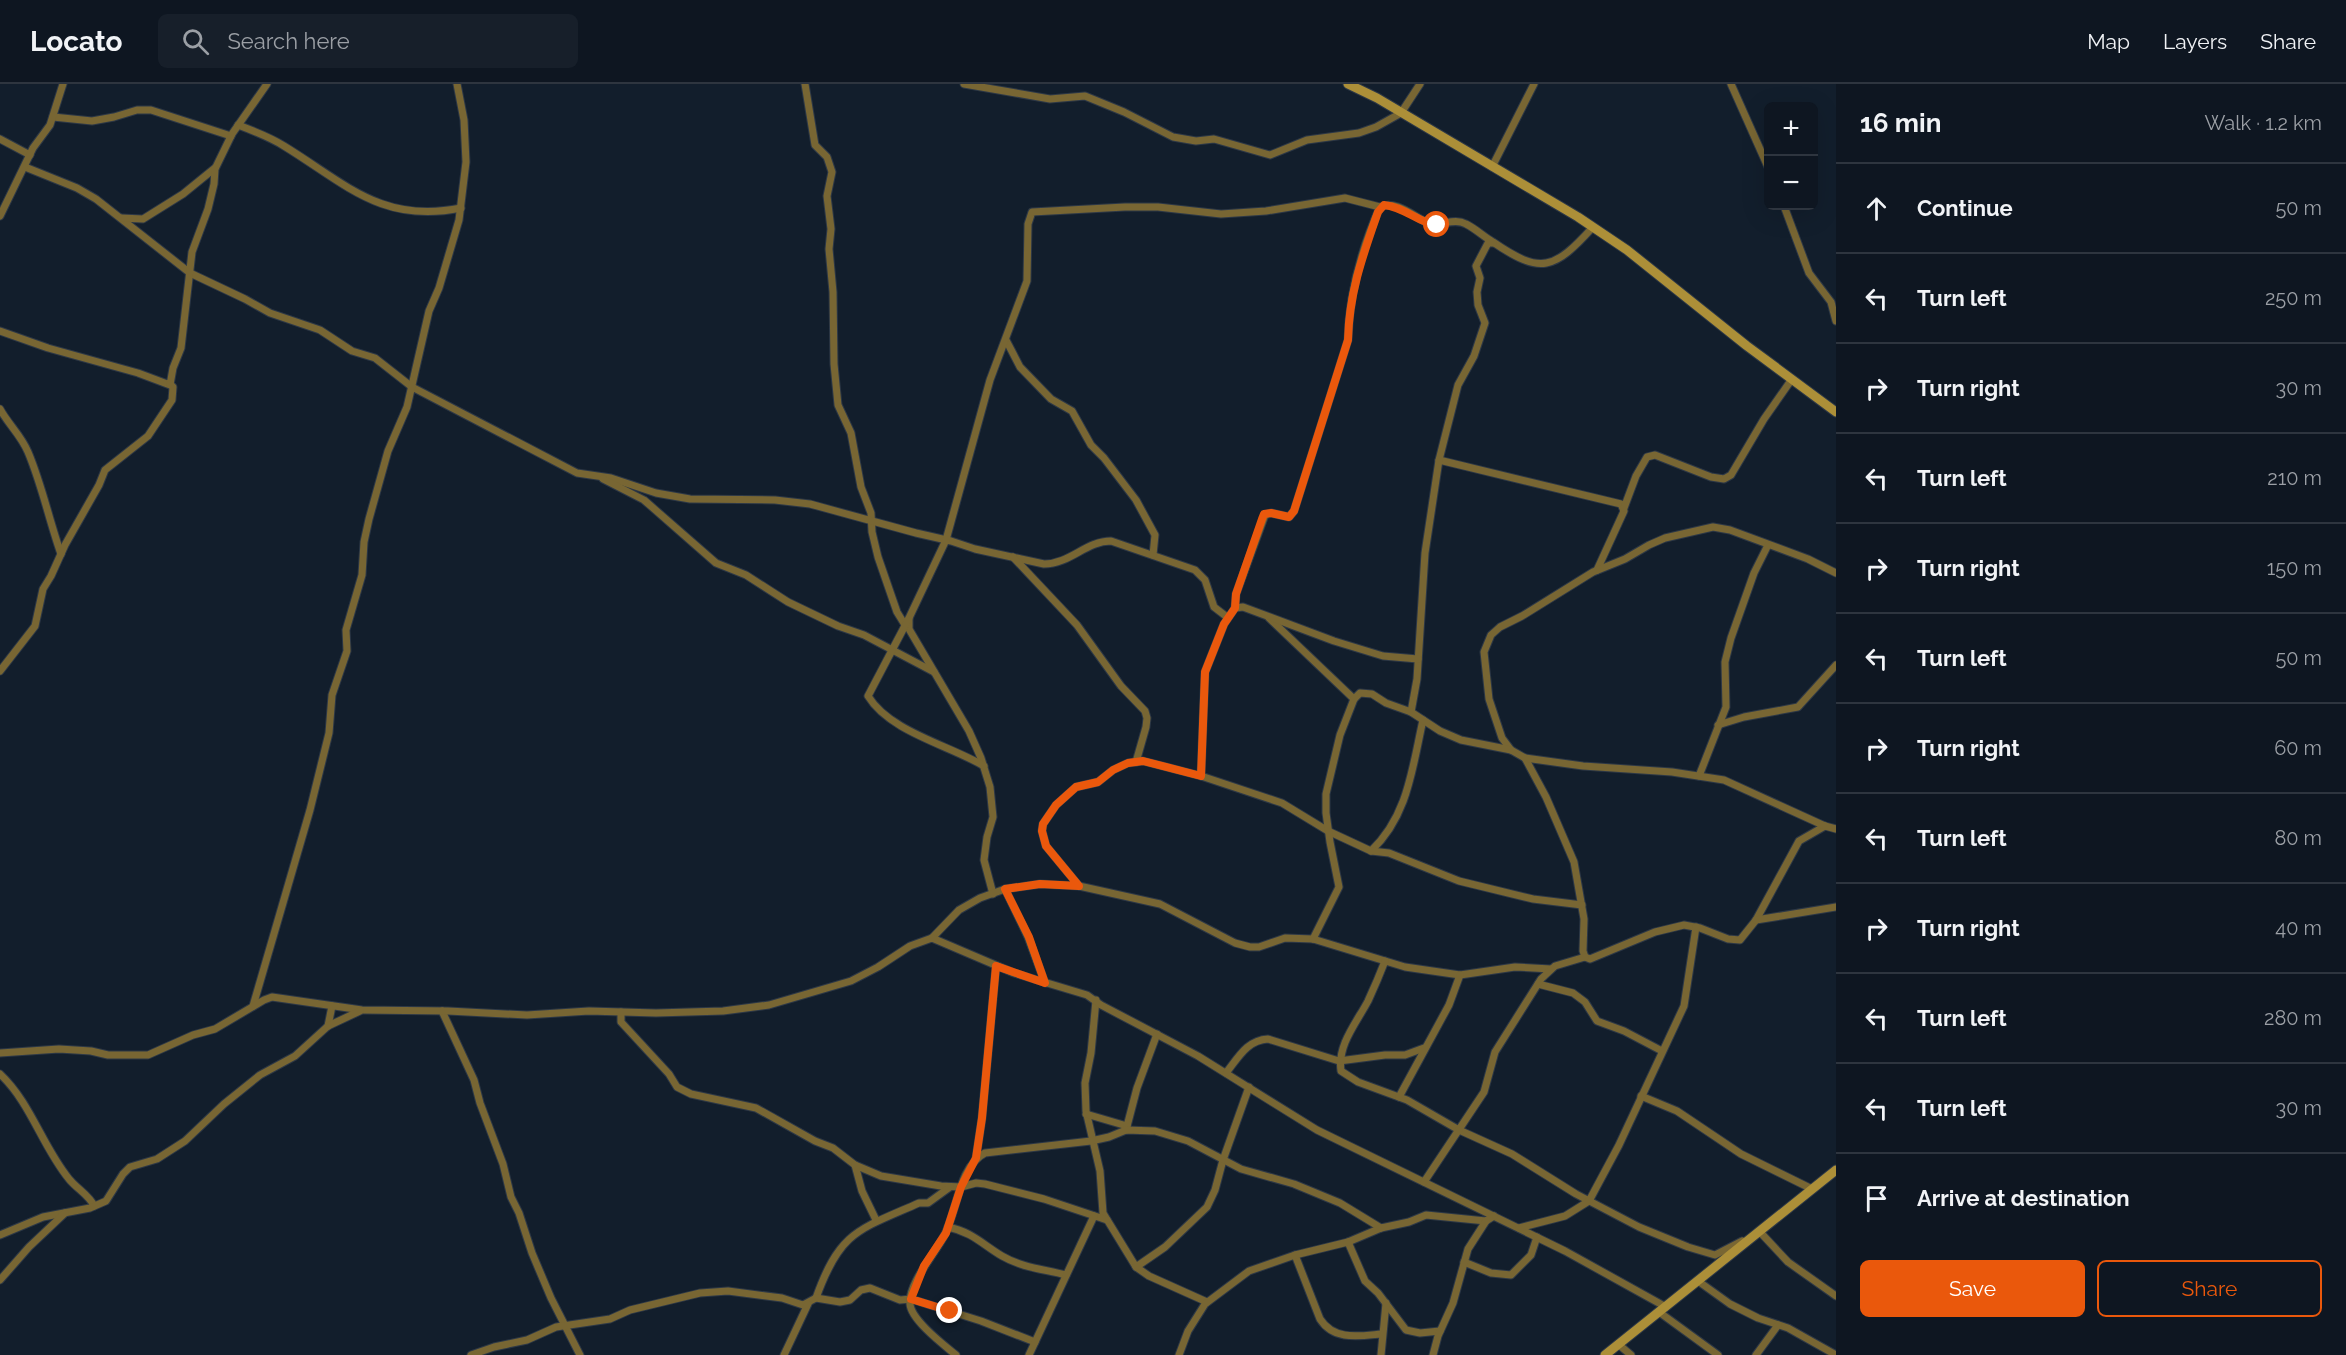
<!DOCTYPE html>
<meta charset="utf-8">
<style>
:root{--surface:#0e1621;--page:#171f2a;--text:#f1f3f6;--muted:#9b9fa5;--line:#2e353f;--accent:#ea580c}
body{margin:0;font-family:Raleway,sans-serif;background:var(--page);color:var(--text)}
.controls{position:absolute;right:18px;top:18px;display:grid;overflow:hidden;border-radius:9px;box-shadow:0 6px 24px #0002}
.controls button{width:54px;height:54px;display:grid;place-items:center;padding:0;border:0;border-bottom:2px solid var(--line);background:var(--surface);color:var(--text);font:30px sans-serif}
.stop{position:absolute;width:18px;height:18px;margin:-14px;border:4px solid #ea580c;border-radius:50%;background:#fff}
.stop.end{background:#ea580c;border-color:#fff;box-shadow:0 2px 6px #0008}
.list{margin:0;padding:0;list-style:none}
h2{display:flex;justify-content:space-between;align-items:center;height:78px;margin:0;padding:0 24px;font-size:26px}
h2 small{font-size:20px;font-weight:400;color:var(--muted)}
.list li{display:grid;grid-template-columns:39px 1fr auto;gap:18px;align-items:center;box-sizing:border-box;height:90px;padding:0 24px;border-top:2px solid var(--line)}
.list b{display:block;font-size:22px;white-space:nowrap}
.list em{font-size:20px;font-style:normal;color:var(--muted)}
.actions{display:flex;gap:12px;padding:18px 24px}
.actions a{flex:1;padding:14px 0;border:2px solid var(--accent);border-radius:9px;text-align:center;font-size:21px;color:var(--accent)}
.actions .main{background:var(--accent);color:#fff}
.icon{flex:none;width:33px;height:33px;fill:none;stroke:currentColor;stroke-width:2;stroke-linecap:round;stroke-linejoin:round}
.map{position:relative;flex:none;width:1836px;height:1271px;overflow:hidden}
header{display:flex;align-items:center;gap:36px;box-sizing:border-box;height:84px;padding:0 30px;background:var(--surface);border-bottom:2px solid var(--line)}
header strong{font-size:28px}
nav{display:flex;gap:33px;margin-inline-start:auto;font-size:21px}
.search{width:420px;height:54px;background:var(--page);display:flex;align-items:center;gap:15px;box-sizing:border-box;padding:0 21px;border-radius:9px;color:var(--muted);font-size:22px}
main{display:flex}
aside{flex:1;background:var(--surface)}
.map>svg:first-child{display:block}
</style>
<header>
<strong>Locato</strong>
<div class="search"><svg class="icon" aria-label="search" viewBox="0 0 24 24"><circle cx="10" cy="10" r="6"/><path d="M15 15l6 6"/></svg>Search here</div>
<nav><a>Map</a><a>Layers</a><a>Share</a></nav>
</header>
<main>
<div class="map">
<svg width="1836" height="1271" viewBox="0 0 1836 1271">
<rect width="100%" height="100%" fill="#121e2c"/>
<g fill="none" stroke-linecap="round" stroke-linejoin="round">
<defs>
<g id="street">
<path d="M805 0 815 61 827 73 832 88 827 112 831 145 829 165 833 208 834 280 838 321 851 349 861 403 871 429 872 448 878 473 897 528 905 541"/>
<path d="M964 0 1050 15 1085 12 1124 28 1173 53 1196 57 1214 55 1270 71 1307 56 1359 49 1376 43 1401 29 1420 0"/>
<path d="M1731 0 1768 83"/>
<path d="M53 33 92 37 114 33 137 26H151L231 52"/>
<path d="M238 41C254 47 270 53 284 62 346 100 382 140 461 124"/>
<path d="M0 55 30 71"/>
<path d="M25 83 77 104 96 115 190 189 245 215 270 229 320 246 352 267 375 274 412 303 577 389 611 394 656 409 690 415 775 416 810 420 916 449 951 457 975 465 1044 480C1070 480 1086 457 1111 457L1195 486 1205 496 1214 523 1227 533"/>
<path d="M1492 83 1534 0"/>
<path d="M1784 122 1809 189 1831 218 1836 237"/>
<path d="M0 132 33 64 50 41 63 0"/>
<path d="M121 134 143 135 183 110 215 84"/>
<path d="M0 247 48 264 138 289 170 301 173 284 181 264 192 168 208 125 214 100 215 85 232 50 267 0"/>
<path d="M1006 256 1020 283 1051 315 1072 327 1091 361 1104 374 1136 416 1155 451 1153 471"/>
<path d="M0 325C8 340 21 351 28 368 42 401 49 436 61 470"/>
<path d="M1439 376 1621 420 1624 427 1597 486"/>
<path d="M603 395 644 416 716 479 746 491 788 518 838 542 864 551 934 588"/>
<path d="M1624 424 1636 392 1647 373 1655 371 1711 393 1724 395 1731 391 1764 335 1792 295"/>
<path d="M1013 473 1077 541 1121 602 1145 627 1147 634 1146 643 1136 678"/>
<path d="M1235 524 1236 510 1265 431 1271 429 1289 433 1294 427 1348 256C1349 210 1362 164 1380 123 1396 116 1413 132 1426 138 1439 144 1453 133 1466 140 1476 145 1484 153 1493 158 1541 191 1554 186 1593 143"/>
<path d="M1269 534 1354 615"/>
<path d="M909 535V545L969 647 981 674 990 703 993 733 987 753 984 776 993 810"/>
<path d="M0 587 35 542 43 505 51 492 65 461 99 401 105 386 148 352 172 316 173 303 170 300"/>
<path d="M1411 628 1417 595 1425 469 1439 376 1458 301 1474 272 1485 239 1478 221 1477 208 1480 194 1476 182 1488 159H1493"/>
<path d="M1718 641 1744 633 1798 623 1836 581"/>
<path d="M1511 666 1502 654 1489 615 1484 568 1491 551 1500 543 1522 532 1593 488 1625 475 1649 461 1665 454 1713 443 1730 446 1808 475 1836 489"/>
<path d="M1525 674 1546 713 1574 778 1584 835 1583 867 1585 873 1590 875 1655 848 1684 841 1700 844 1728 855 1740 856 1756 836 1799 757 1825 742"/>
<path d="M984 682C949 661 890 648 868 612L909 534 946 456 990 296 1027 197 1028 140 1032 128 1125 123H1158L1221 130 1266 127 1345 114 1380 123"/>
<path d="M1201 692 1205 588 1224 540 1235 524 1243 523 1334 557 1383 572 1418 575"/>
<path d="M1699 692 1726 623 1725 578 1731 554 1754 489 1768 461"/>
<path d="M1371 767C1408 732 1412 685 1423 636"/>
<path d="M1079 802 1046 762 1042 747 1043 740 1056 721 1076 703 1098 698 1113 686 1128 679 1143 677 1201 692 1282 719 1328 747 1371 767 1389 769 1459 797 1533 815 1582 821"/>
<path d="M1005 805 1028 853 1045 899"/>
<path d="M1756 836 1836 823"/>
<path d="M932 854 959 826 980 814 1005 805 1040 800 1079 802 1160 820 1235 859 1250 863H1259L1285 854 1313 855 1405 883 1460 891 1515 883 1551 885"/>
<path d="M1313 855 1339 803 1330 758 1326 729V710L1340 651 1354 615 1360 609 1372 610 1386 619 1411 628 1440 647 1461 656 1511 666 1525 674 1583 682 1672 688 1724 696 1825 742 1836 745"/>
<path d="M1385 877C1380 890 1374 904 1368 917 1357 938 1337 961 1341 987L1358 998 1407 1016 1459 1046 1512 1070 1576 1110 1639 1143 1688 1163 1715 1171 1742 1157"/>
<path d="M1538 900 1573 909 1585 918 1597 937 1624 947 1662 967"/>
<path d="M1096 916 1091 969 1085 999 1086 1027 1100 1087 1103 1129 1136 1183 1149 1192 1207 1218"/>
<path d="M253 922 310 726 329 649 332 611 347 567 346 546 362 491 364 458 369 435 388 367 407 323 429 227 439 204 459 136 466 78 464 36 457 0"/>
<path d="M442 927 474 996 480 1019 503 1080 511 1113 519 1129 532 1169 551 1214 580 1271"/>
<path d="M621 928V938L669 990 677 1003 691 1010 756 1024 815 1057 833 1064 855 1081 881 1092 941 1102 961 1103 976 1099 985 1100 1044 1115 1107 1136"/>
<path d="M328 942 332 922"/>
<path d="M0 969 59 965 91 967 108 971H148L193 951 215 945 264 916 272 913 362 926 448 927 527 931 589 927 656 929 723 927 769 921 851 897 878 883 910 862 932 854 1014 889 1087 911 1101 921 1198 972 1317 1046 1565 1167 1666 1223"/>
<path d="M1226 989C1238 974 1247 956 1268 955L1339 977 1385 971H1405L1424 964"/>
<path d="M0 990C31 1019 42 1062 69 1095 76 1104 90 1112 94 1122"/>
<path d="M1641 1012 1677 1027 1741 1070 1812 1105"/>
<path d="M1399 1013 1449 921 1460 891"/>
<path d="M1086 1030 1127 1042"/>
<path d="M1126 1046 1137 1004 1157 950"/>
<path d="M976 1074 982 1034 996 882"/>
<path d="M855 1081 862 1107 876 1136"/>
<path d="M1424 1098 1484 1008 1495 968 1541 895 1555 882 1585 873"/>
<path d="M948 1143C972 1148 982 1160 1002 1172 1023 1184 1043 1185 1066 1191"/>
<path d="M1519 1144 1565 1132 1589 1117 1619 1061 1684 922 1696 843"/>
<path d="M0 1151 43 1133 90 1124 106 1117 123 1090 130 1083 157 1075 185 1057 224 1020 260 991 295 972 328 942 360 927"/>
<path d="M1755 1151 1760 1148 1788 1178 1836 1212"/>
<path d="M1348 1158 1365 1197 1378 1209 1406 1246 1420 1249 1440 1247"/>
<path d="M1295 1171 1320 1235C1334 1257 1359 1252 1381 1250"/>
<path d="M1464 1178 1491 1189 1511 1191 1531 1171 1537 1153"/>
<path d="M1136 1183 1165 1163 1207 1123 1215 1106 1223 1076 1249 1003"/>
<path d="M0 1196 29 1163 65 1129"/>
<path d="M1698 1197 1730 1220 1758 1234 1788 1244 1836 1271"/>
<path d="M816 1214C840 1147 858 1146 919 1119H928L950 1103"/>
<path d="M1659 1228 1718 1271"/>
<path d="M1618 1260 1631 1271"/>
<path d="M471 1271 494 1263 527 1256 556 1243 610 1235 630 1226 700 1209 728 1207 782 1214 803 1221 816 1214 840 1218 850 1216 861 1206 870 1204 900 1216 911 1215 981 1237 1035 1258"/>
<path d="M784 1271 808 1220"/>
<path d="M956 1271C944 1261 911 1236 910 1220 908 1199 936 1169 945 1150 957 1127 959 1082 985 1069L1091 1057 1109 1053 1126 1046 1155 1047 1188 1057 1241 1085 1294 1100 1340 1119 1381 1144"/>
<path d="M1029 1271 1094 1132"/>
<path d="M1179 1271 1188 1247 1205 1220 1249 1187 1295 1171 1348 1158 1381 1144 1409 1138 1426 1131 1486 1137 1494 1132"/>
<path d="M1381 1271 1386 1219"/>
<path d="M1433 1271 1438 1252 1453 1219 1468 1165 1486 1137"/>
<path d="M1756 1271 1778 1241"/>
</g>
<g id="secondary">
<path d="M1348 0 1377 14 1578 133 1627 166 1747 262 1836 328"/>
<path d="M1605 1271 1836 1086"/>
</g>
</defs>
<use href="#street" stroke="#2d3846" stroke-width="9"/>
<use href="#secondary" stroke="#2d3846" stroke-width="11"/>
<use href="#street" stroke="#786633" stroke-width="7"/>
<use href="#secondary" stroke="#ac8f38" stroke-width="9"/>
</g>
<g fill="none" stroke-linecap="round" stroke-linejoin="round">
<path stroke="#ea580c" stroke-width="8" d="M950 1227 911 1215 924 1182 946 1149 961 1103 976 1074 982 1034 996 882 1045 899 1029 853 1005 805 1040 800 1079 802 1046 762 1042 747 1043 740 1056 721 1076 703 1098 698 1113 686 1128 679 1143 677 1201 692 1205 588 1224 540 1235 524 1236 510 1262 435 1264 430 1271 429 1289 433 1294 427 1348 256C1349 209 1363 171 1378 128L1384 121C1405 123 1420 140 1437 141"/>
</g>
</svg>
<div class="controls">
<button>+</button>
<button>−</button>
</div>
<div class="stop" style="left:1437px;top:141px"></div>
<div class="stop end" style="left:950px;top:1227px"></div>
</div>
<aside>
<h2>16 min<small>Walk · 1.2 km</small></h2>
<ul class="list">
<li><svg class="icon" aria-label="ahead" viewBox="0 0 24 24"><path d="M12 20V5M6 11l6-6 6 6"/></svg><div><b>Continue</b></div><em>50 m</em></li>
<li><svg class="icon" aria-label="left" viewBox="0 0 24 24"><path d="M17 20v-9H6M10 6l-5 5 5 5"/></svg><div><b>Turn left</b></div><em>250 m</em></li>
<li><svg class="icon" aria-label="right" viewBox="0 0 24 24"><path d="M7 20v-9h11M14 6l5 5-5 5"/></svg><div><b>Turn right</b></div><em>30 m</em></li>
<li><svg class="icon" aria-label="left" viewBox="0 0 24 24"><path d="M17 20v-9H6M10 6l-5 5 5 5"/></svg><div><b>Turn left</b></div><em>210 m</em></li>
<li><svg class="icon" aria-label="right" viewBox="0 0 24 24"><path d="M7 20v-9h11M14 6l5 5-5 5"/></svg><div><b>Turn right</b></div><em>150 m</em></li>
<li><svg class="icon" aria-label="left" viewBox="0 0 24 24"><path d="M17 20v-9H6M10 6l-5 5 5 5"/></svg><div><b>Turn left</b></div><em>50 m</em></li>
<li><svg class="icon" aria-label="right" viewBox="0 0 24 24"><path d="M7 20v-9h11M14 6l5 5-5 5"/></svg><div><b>Turn right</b></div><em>60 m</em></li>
<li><svg class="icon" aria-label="left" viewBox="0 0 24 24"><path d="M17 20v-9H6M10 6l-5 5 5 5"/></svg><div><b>Turn left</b></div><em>80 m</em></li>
<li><svg class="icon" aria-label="right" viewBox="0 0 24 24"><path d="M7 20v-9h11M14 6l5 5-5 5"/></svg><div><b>Turn right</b></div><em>40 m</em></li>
<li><svg class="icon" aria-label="left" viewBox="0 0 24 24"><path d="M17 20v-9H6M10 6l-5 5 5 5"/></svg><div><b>Turn left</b></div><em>280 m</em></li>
<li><svg class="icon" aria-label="left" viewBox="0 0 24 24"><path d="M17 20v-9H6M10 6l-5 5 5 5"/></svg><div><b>Turn left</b></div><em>30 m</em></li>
<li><svg class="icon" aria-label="arrive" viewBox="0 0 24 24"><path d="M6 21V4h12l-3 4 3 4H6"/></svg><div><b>Arrive at destination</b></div></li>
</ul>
<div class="actions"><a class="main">Save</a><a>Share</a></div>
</aside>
</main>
